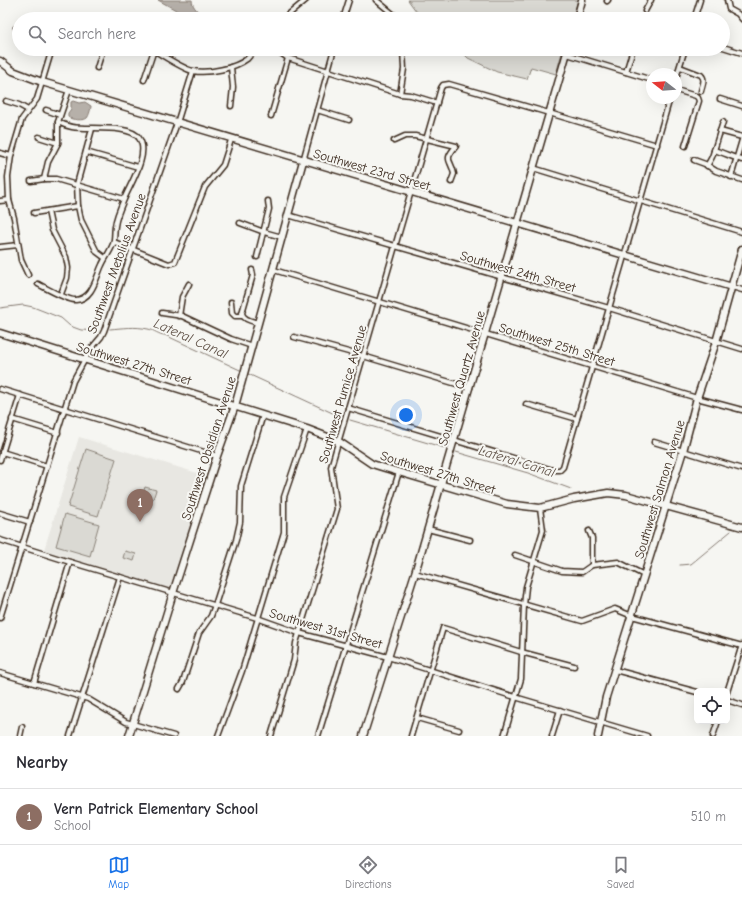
<!DOCTYPE html>
<style>
:root{--surface:#fff;--page:#f2f2f3;--text:#2b2b33;--muted:#7c7c81;--line:#e1e1e2;--accent:#1a73e8}
body{margin:0;font-family:"Comic Neue",sans-serif;background:var(--page);color:var(--text)}
.controls{position:absolute;right:12px;bottom:12px;display:grid;overflow:hidden;border-radius:6px;box-shadow:0 4px 16px #0002}
.controls button{width:36px;height:36px;display:grid;place-items:center;padding:0;border:0;border-bottom:1px solid var(--line);background:var(--surface);color:var(--text);font:20px sans-serif}
.compass{position:absolute;left:646px;top:68px;width:36px;height:36px;border-radius:50%;background:var(--surface);box-shadow:0 4px 16px #0002;rotate:287deg}
.you{position:absolute;left:406px;top:415px;width:14px;height:14px;margin:-10px;border:3px solid #fff;border-radius:50%;background:#1a73e8;box-shadow:0 0 0 6px #1a73e833}
.badge{display:grid;place-items:center;width:26px;height:26px;border-radius:50%;background:var(--accent);color:#fff;font-size:13px;font-weight:700}
.pin{position:absolute;translate:-50% -33px;filter:drop-shadow(0 1px 2px #0008)}
.pin::after{content:'';position:absolute;top:21px;width:14px;height:12px;background:inherit;clip-path:polygon(0 0,100% 0,50% 100%)}
.list{margin:0;padding:0;list-style:none}
h2{display:flex;justify-content:space-between;align-items:center;height:52px;margin:0;padding:0 16px;font-size:17px}
h2 small{font-size:13px;font-weight:400;color:var(--muted)}
.list li{display:grid;grid-template-columns:26px 1fr auto;gap:12px;align-items:center;box-sizing:border-box;height:56px;padding:0 16px;border-top:1px solid var(--line)}
.list b{display:block;font-size:15px;white-space:nowrap}
.list p{margin:0;font-size:13px;white-space:nowrap;color:var(--muted)}
.list em{font-size:13px;font-style:normal;color:var(--muted)}
.icon{flex:none;width:22px;height:22px;fill:none;stroke:currentColor;stroke-width:2;stroke-linecap:round;stroke-linejoin:round}
.map{position:relative;flex:none;width:742px;height:736px;overflow:hidden}
.search{position:absolute;background:var(--surface);box-shadow:0 4px 16px #0002;left:12px;right:12px;top:12px;height:44px;display:flex;align-items:center;gap:10px;box-sizing:border-box;padding:0 14px;border-radius:22px;color:var(--muted);font-size:15px}
.sheet{height:108px;background:var(--surface)}
nav{display:flex;justify-content:space-around;align-items:center;box-sizing:border-box;height:56px;border-top:1px solid var(--line);background:var(--surface);font-size:11px;color:var(--muted)}
nav a{display:grid;justify-items:center;gap:2px}
nav .on{color:var(--accent)}
.map>svg:first-child{display:block}
</style>
<div class="map">
<svg width="742" height="736" viewBox="0 0 742 736">
<rect width="100%" height="100%" fill="#f6f6f2"/>
<filter id="ink" filterUnits="userSpaceOnUse"><feTurbulence type="fractalNoise" baseFrequency=".025" numOctaves="2"/><feDisplacementMap in="SourceGraphic" scale="8" xChannelSelector="R" yChannelSelector="G"/><feConvolveMatrix kernelMatrix="1 2 1 2 8 2 1 2 1" color-interpolation-filters="sRGB"/></filter>
<g filter="url(#ink)">
<path fill="#e8e7e2" d="M79 437 207 476 171 589 44 550Z"/>
<g fill="#dad9d3" stroke="#8a8278">
<path d="M408 0H578L572 19H422Z"/>
<path d="M459 49H563L556 74 531 67 527 79 497 72 468 58Z"/>
<path d="M86 449 116 459 98 516 68 507Z"/>
<path d="M145 487 156 490 153 499 142 496Z"/>
<path d="M65 514 99 524 90 556 56 546Z"/>
<path d="M125 551 136 554 134 561 123 558Z"/>
</g>
<g fill="#b6b0a9" stroke="#857a71">
<path d="M158 0H192C192 8 200 12 204 19H185L176 10Z"/>
<path d="M73 101 79 103 85 102 91 106C91 108 89 116 87 118 84 121 71 120 68 117V113L71 109V102Z"/>
</g>
<g fill="none" stroke-linecap="round" stroke-linejoin="round">
<g stroke="#857a71" stroke-width="1">
<path d="M0 308 23 305 33 307 61 318 70 326 81 330 98 331"/>
<path d="M110 329C122 328 135 326 148 329 154 330 159 335 165 335L240 370"/>
<path d="M248 374 339 416"/>
<path d="M350 420 445 448"/>
<path d="M456 452 528 473 571 489"/>
<path d="M680 565 691 564 731 531"/>
</g>
<defs>
<g id="street">
<path d="M376 0 393 14 395 19"/>
<path d="M727 0 729 9 738 14 742 19"/>
<path d="M607 1 608 0"/>
<path d="M645 11 651 0"/>
<path d="M283 19 306 0"/>
<path d="M343 19 349 0"/>
<path d="M694 19 700 0"/>
<path d="M16 28 19 27"/>
<path d="M723 47 742 53"/>
<path d="M152 49C162 55 183 69 193 71 209 74 235 68 247 59 250 56 252 52 255 49"/>
<path d="M275 49 288 58 400 94 411 95 437 103"/>
<path d="M567 54 652 80"/>
<path d="M231 67 233 87 231 106"/>
<path d="M680 67 701 75C706 80 702 85 701 91"/>
<path d="M97 68 103 49"/>
<path d="M626 72 633 49"/>
<path d="M676 78 685 49"/>
<path d="M144 80 154 50"/>
<path d="M676 90 696 96 698 98 699 101 685 146"/>
<path d="M400 94 404 69 403 49"/>
<path d="M720 99 742 106"/>
<path d="M6 101 19 105 28 110"/>
<path d="M46 110 60 115"/>
<path d="M317 110 349 120"/>
<path d="M271 116 288 58"/>
<path d="M92 129 77 184 78 206 81 220 97 252 105 258"/>
<path d="M720 131 742 137"/>
<path d="M39 137 58 143"/>
<path d="M394 141 405 136H415L456 146C443 162 451 158 454 174L451 182"/>
<path d="M714 150C724 153 732 157 742 160"/>
<path d="M86 152 138 167"/>
<path d="M0 153 11 156"/>
<path d="M694 160 705 164 716 171 742 180"/>
<path d="M303 161 334 49"/>
<path d="M707 166 712 157 723 122"/>
<path d="M533 168 742 232"/>
<path d="M731 177 742 140"/>
<path d="M44 179 48 162 58 143V122L69 90"/>
<path d="M31 181 44 179H56L124 199"/>
<path d="M0 201 9 200"/>
<path d="M48 211 52 230 66 257 68 268 67 278 61 294"/>
<path d="M34 213 78 206"/>
<path d="M288 215 609 308 742 349"/>
<path d="M240 223 264 232 282 237"/>
<path d="M114 242 169 264 175 262 205 187 223 165 231 140"/>
<path d="M0 247 18 245"/>
<path d="M257 257 269 209 268 201"/>
<path d="M252 270 253 275 242 313C243 320 252 321 258 323"/>
<path d="M274 270 697 398 742 410"/>
<path d="M28 275 21 260 14 218 9 200 8 177 11 156 22 119 37 99 52 49"/>
<path d="M38 284C46 288 68 301 76 300 93 299 96 277 102 265 105 258 110 252 113 244 115 238 114 232 115 226 116 217 121 206 125 197 131 183 150 153 139 138 130 124 88 130 72 127 67 126 62 124 58 122"/>
<path d="M732 287 742 290"/>
<path d="M231 302 232 313 235 316H242"/>
<path d="M162 313 182 316 231 339 252 346"/>
<path d="M179 316 182 297 189 284"/>
<path d="M294 337 363 356 470 388"/>
<path d="M0 389 217 456"/>
<path d="M526 404 577 419"/>
<path d="M348 408 553 470H560L563 467 670 98"/>
<path d="M12 419 58 433"/>
<path d="M654 442 742 469"/>
<path d="M2 452 47 466"/>
<path d="M0 460 20 395"/>
<path d="M0 513 30 522"/>
<path d="M428 529 470 540"/>
<path d="M589 531 592 538V565"/>
<path d="M0 540 70 562 257 618 299 633 388 657 515 697 647 736"/>
<path d="M515 555 562 571 582 572 592 565 618 562 644 575"/>
<path d="M415 573 582 621 615 609 632 616 742 646"/>
<path d="M0 618 73 381 90 350 101 337 104 331 177 123 193 71"/>
<path d="M615 670 697 692"/>
<path d="M0 673 88 699 126 722 174 736"/>
<path d="M34 683 70 562"/>
<path d="M179 689 183 682 199 633 211 616 215 605 236 540 240 522 241 486 263 415"/>
<path d="M727 692 742 645"/>
<path d="M727 700 742 705"/>
<path d="M417 718 459 730"/>
<path d="M20 736 22 727"/>
<path d="M70 736 120 577"/>
<path d="M218 736 242 671 284 532V497L307 429"/>
<path d="M271 736 294 660 296 643 337 509 331 467 441 88 443 85 449 84 549 113 657 145"/>
<path d="M318 736 399 472"/>
<path d="M411 736 443 628 521 652 574 666"/>
<path d="M504 736 521 679 524 605 526 587 543 530 540 508"/>
<path d="M552 736 560 710"/>
<path d="M713 736 718 721"/>
</g>
<g id="secondary">
<path d="M577 19 582 0"/>
<path d="M0 61 13 71 42 82C272 151 502 219 732 287"/>
<path d="M0 333 307 429 338 441 372 464 385 468 507 504 540 508 574 499 608 493 626 495 742 527"/>
<path d="M129 736 173 593 217 456 235 406 303 161"/>
<path d="M363 736 415 573 568 49"/>
<path d="M598 736 606 697 683 451 697 398 716 342 742 249"/>
</g>
</defs>
<use href="#street" stroke="#3b2a1e" stroke-width="7"/>
<use href="#secondary" stroke="#3b2a1e" stroke-width="9"/>
<use href="#street" stroke="#f6f6f2" stroke-width="4"/>
<use href="#secondary" stroke="#f6f6f2" stroke-width="6"/>
</g>
</g>
<g text-anchor="middle" stroke-width="4" stroke-linejoin="round" paint-order="stroke">
<g font-size="13" fill="#3b2a1e" stroke="#f6f6f2">
<text transform="translate(372 169) rotate(16)" y="5">Southwest 23rd Street</text>
<text transform="translate(116 263) rotate(-70)" y="5">Southwest Metolius Avenue</text>
<text transform="translate(518 271) rotate(16)" y="5">Southwest 24th Street</text>
<text transform="translate(557 344) rotate(17)" y="5">Southwest 25th Street</text>
<text transform="translate(134 363) rotate(17)" y="5">Southwest 27th Street</text>
<text transform="translate(461 378) rotate(-74)" y="5">Southwest Quartz Avenue</text>
<text transform="translate(342 394) rotate(-74)" y="5">Southwest Pumice Avenue</text>
<text transform="translate(208 448) rotate(-72)" y="5">Southwest Obsidian Avenue</text>
<text transform="translate(438 472) rotate(17)" y="5">Southwest 27th Street</text>
<text transform="translate(659 489) rotate(-73)" y="5">Southwest Salmon Avenue</text>
<text transform="translate(326 628) rotate(16)" y="5">Southwest 31st Street</text>
</g>
<g font-size="14" font-style="italic" fill="#605248" stroke="#f6f6f2">
<text transform="translate(191 338) rotate(24)" y="5">Lateral Canal</text>
<text transform="translate(517 461) rotate(17)" y="5">Lateral Canal</text>
</g>
</g>
</svg>
<div class="controls">
<button><svg class="icon" aria-label="locate" viewBox="0 0 24 24"><circle cx="12" cy="12" r="6"/><path d="M12 2v4M12 18v4M2 12h4M18 12h4"/></svg></button>
</div>
<svg class="compass" viewBox="-18 -18 36 36"><path d="M0-13l5 13h-10z" fill="#e53935"/><path d="M0 13l5-13h-10z" fill="#7c7c81"/></svg>
<div class="you"></div>
<div class="pin badge" style="left:140px;top:522px;background:#8d6e63">1</div>
<div class="search"><svg class="icon" aria-label="search" viewBox="0 0 24 24"><circle cx="10" cy="10" r="6"/><path d="M15 15l6 6"/></svg>Search here</div>
</div>
<section class="sheet">
<h2>Nearby<small></small></h2>
<ul class="list">
<li><span class="badge" style="background:#8d6e63">1</span><div><b>Vern Patrick Elementary School</b><p>School</p></div><em>510 m</em></li>
</ul>
</section>
<nav>
<a class="on"><svg class="icon" aria-label="map" viewBox="0 0 24 24"><path d="M3 6l6-2 6 2 6-2v14l-6 2-6-2-6 2zM9 4v14M15 6v14"/></svg>Map</a>
<a><svg class="icon" aria-label="directions" viewBox="0 0 24 24"><path d="M12 3l9 9-9 9-9-9zM9 14v-3h6M13 9l2 2-2 2"/></svg>Directions</a>
<a><svg class="icon" aria-label="saved" viewBox="0 0 24 24"><path d="M7 4h10v16l-5-4-5 4z"/></svg>Saved</a>
</nav>
